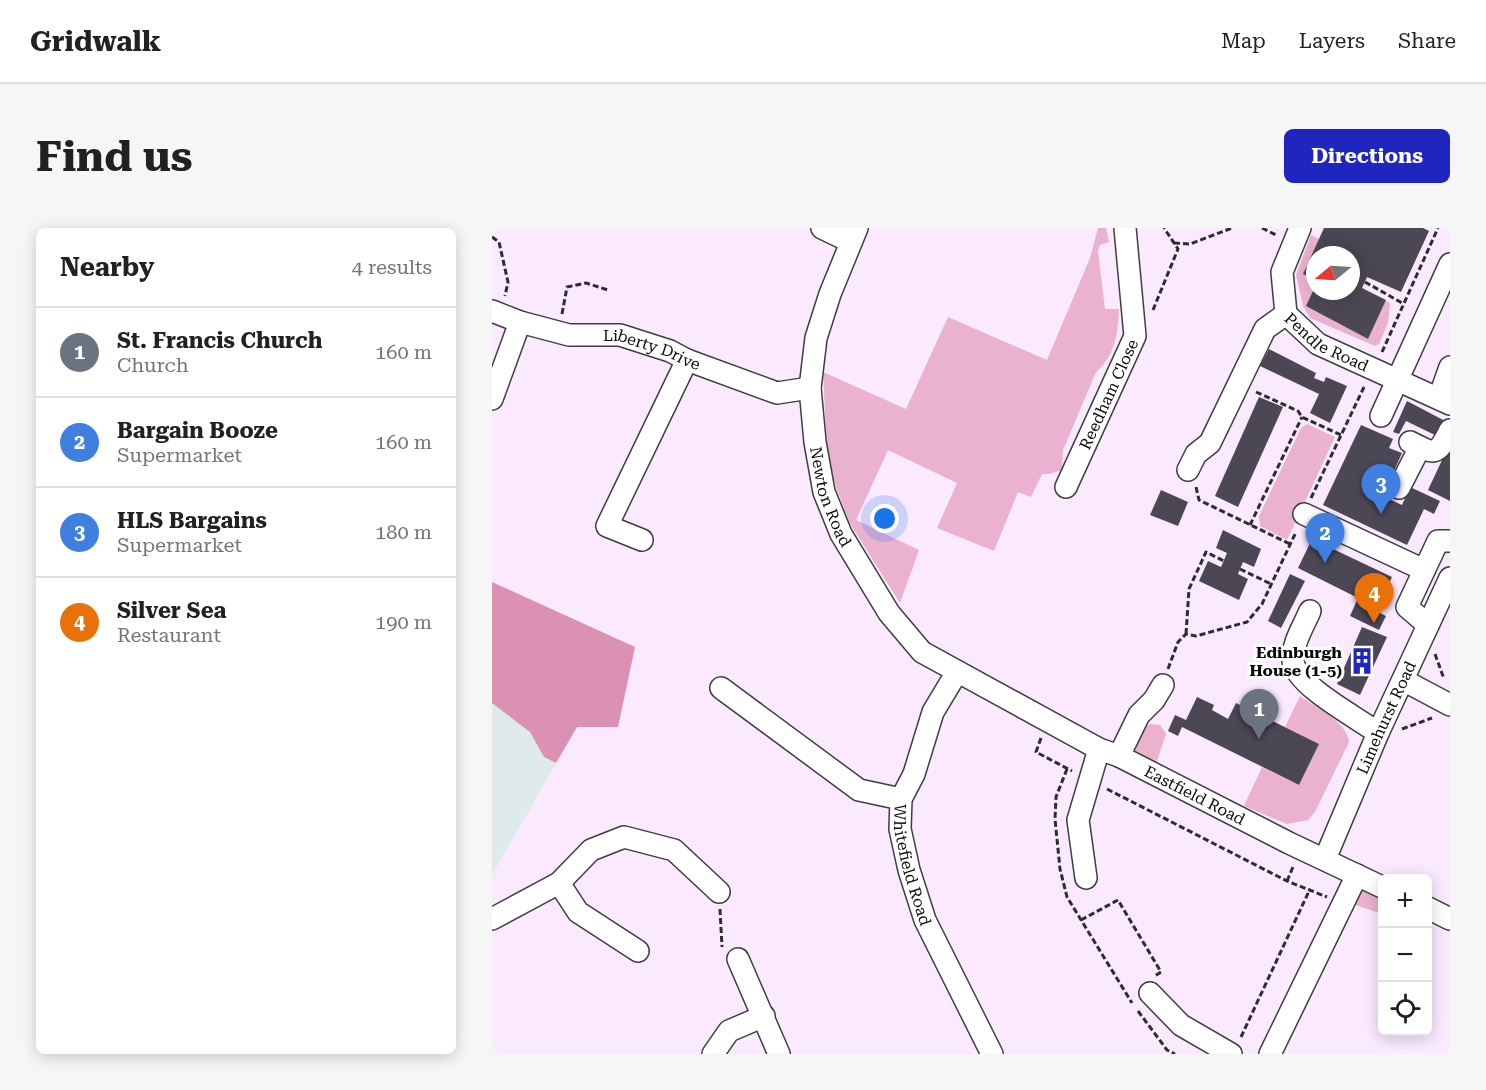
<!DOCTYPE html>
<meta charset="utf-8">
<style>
:root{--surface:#fff;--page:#f6f6f6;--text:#202124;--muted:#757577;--line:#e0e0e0;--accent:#1f26bf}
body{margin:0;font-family:"Roboto Serif",serif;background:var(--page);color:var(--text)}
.controls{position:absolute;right:18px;bottom:18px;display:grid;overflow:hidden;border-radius:9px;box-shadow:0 3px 15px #0003}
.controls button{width:54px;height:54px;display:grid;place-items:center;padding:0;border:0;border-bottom:2px solid var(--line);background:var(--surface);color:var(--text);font:30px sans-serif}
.compass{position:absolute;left:814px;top:18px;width:54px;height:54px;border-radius:50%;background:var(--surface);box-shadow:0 3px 15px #0003;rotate:252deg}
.you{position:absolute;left:393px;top:291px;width:21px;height:21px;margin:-15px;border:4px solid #fff;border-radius:50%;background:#1a73e8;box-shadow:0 0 0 9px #1a73e833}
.badge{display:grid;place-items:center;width:39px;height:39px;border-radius:50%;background:var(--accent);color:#fff;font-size:20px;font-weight:700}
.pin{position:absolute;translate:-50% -50px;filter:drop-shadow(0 2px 3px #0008)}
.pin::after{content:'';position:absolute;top:32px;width:21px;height:18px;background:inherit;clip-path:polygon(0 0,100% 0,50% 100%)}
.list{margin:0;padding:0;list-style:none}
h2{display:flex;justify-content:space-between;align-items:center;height:78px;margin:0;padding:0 24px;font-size:26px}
h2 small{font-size:20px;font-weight:400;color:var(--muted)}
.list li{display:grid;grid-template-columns:39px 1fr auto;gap:18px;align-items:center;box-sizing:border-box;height:90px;padding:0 24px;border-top:2px solid var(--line)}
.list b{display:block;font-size:22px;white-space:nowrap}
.list p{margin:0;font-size:20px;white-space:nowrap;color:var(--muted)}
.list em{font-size:20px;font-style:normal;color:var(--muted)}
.icon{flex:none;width:33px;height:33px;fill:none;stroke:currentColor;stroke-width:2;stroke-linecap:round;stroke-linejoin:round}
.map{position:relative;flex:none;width:958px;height:826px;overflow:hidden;border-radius:9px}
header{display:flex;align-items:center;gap:36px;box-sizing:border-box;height:84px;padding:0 30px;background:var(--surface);border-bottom:2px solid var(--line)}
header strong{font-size:28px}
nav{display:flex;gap:33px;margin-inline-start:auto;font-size:21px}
.intro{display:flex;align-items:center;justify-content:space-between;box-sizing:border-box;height:144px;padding:0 36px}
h1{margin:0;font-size:42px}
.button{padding:15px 27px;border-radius:9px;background:var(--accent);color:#fff;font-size:21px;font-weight:700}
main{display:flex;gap:36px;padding:0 36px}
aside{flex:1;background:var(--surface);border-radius:9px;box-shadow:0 3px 15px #0003}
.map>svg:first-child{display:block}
</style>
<header>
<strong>Gridwalk</strong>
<nav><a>Map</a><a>Layers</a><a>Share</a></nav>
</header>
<div class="intro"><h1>Find us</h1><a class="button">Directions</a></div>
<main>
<aside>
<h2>Nearby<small>4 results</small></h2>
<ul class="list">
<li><span class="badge" style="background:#6b7280">1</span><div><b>St. Francis Church</b><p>Church</p></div><em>160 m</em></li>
<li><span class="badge" style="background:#3f7fe0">2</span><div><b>Bargain Booze</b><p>Supermarket</p></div><em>160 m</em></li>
<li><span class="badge" style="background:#3f7fe0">3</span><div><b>HLS Bargains</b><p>Supermarket</p></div><em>180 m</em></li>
<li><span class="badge" style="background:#e8710a">4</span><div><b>Silver Sea</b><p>Restaurant</p></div><em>190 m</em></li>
</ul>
</aside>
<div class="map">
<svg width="958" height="826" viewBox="0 0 958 826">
<rect width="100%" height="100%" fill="#fbe9ff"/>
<path fill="#dfebea" d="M0 354 143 419 126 499H85L0 647Z"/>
<g fill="#eab2cf">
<path d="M606 0H614L617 14 608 17 606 23 613 81H627C626 104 623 129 604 144L571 222 570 242 557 246H550L539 269 526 264 502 323 445 300 465 255 396 222 364 292 427 322 408 375 357 294 344 259 335 223 331 144 414 181 456 89 555 132 598 30Z"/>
<path d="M819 7 827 11 811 46 823 52V59L815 78 876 111 894 72 898 76 896 95 887 116 883 118 818 90 811 78 804 47Z"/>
<path d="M815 196 843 209 795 312 768 298 767 288 809 200Z"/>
<path d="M808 468C824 480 855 493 857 514L823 584 816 592 795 596 752 578 770 539 807 557 827 516 793 499Z"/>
<path d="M659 496 668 497 674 506 664 536 644 525 643 516 652 499Z"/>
<path d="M870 662 890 669V686L858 675 863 665Z"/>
</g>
<path fill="#db91b2" d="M0 354 143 419 126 499H85L64 535 52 529 38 504 0 475Z"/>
<g fill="#4c4754">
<path d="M832 0H931L937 3 909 64 875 49 870 60 894 72 876 111 814 78 821 63H859V27H823V52L811 46Z"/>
<path d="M777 121 824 145 822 150 832 154 834 149 855 158 838 195 818 185 827 166 768 138Z"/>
<path d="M767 169 791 179 746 279 723 268Z"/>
<path d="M915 173 955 194 947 209 914 193 907 206 901 204Z"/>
<path d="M869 197 901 211 897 220 910 225 894 261 879 254 876 261 910 277 918 259 948 273 942 286 932 281 915 317 831 277Z"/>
<path d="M958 215V273L936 262Z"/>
<path d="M669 262 696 274 686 298 658 287Z"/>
<path d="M731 302 769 321 762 339 751 334 746 346 756 351 747 372 707 353 716 333 729 339 735 325 724 320Z"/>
<path d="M820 311 900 349 884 383 894 388 887 402 858 388 866 370 806 340Z"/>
<path d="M798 346 813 353 789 400 776 393Z"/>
<path d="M870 399 895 409 868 467 845 456Z"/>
<path d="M705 469 722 477 720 482 736 491 744 475 827 516 807 557 690 499 686 508 676 503 683 487 694 492Z"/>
</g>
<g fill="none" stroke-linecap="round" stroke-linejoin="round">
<defs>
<g id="minor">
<path d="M330 0 359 14"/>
<path id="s1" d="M365 0 338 66 324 110 318 160 323 214 332 264 349 306 397 385 430 424 607 521 627 528 797 615 890 659"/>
<path id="s2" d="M808 0 790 44 794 86 826 116 958 176"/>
<path id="s3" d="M0 83 28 94 77 107H128L178 123 195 132 285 165 318 160"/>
<path d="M947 170 958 139"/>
<path d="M0 171 28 94"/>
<path d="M889 188 958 36"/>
<path d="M918 214C943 227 945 228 958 202"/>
<path d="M696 242 704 226 718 215 773 101 794 86"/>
<path id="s4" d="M574 259 643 108 633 0"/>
<path d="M907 260 928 219"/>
<path d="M812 286 932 342"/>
<path d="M150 312 115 298 195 132"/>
<path d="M818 383C812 397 799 418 801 433 804 458 866 490 886 505"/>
<path d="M936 397 915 379 946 313H958"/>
<path id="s5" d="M465 444 441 484 422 546 409 571 408 601 417 642 433 692 500 826"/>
<path d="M911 452 958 477"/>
<path d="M229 460 367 562 409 571"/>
<path d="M627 528 647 487 662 472 671 457"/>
<path id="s6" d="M833 631 886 505 958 350"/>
<path d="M594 650 586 592 607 521"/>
<path d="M67 655 86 684 146 723"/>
<path d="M936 680 958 691"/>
<path d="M0 691 67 655 99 622 132 609 182 622 227 664"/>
<path d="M246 731 287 826"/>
<path d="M658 765 689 797 739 826"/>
<path d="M221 826 237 803 272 788"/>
<path d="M778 826 865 647"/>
</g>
</defs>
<use href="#minor" stroke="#3e3e3e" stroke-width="24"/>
<g stroke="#2d2d2d" stroke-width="3" stroke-dasharray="6 3" stroke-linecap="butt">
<path d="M770 0 784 7"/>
<path d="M0 9 7 14 16 54 13 68"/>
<path d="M682 15 698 16 740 0"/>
<path d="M873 54 912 76"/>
<path d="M661 82 686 21 672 0"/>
<path d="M70 86 75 59 94 55 116 62"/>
<path d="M890 124 946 0"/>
<path d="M764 164 806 183 810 189 849 207"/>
<path d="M704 259 707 272 798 316"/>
<path d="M819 270 873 157"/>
<path d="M758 297 810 189"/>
<path d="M748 341 779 356"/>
<path d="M694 406 697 361 714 324 732 333"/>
<path d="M943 426 952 451"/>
<path d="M676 441 686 414 694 406 704 408 755 394 770 376 804 304"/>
<path d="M910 501 940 490"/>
<path d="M549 510 544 524 580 543"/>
<path d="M575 541 564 569 563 591 568 641 575 669 640 775"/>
<path d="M615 561 795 653 835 669"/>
<path d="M795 653 801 639"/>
<path d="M228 681 230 719"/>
<path d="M589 692 626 672 669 744 663 748"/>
<path d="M646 783 675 822 683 826"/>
<path d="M749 809 818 661"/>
</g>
<use href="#minor" stroke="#fff" stroke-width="21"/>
</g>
<defs>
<symbol id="building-bare" viewBox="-9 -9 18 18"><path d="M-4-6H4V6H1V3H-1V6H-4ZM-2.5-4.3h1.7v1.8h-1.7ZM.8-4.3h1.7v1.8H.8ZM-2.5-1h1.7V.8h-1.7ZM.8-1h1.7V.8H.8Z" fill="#1f26bf" stroke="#fff" stroke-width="2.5" paint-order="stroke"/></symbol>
</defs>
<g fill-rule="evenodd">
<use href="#building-bare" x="851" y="414" width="38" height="38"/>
</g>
<g text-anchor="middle" stroke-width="6" stroke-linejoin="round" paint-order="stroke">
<g font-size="16" fill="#0b0b0b" stroke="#fff">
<text dy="6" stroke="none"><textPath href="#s2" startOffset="140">Pendle Road</textPath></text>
<text dy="6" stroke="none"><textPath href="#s3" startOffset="166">Liberty Drive</textPath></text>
<text dy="6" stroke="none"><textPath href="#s4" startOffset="102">Reedham Close</textPath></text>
<text dy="6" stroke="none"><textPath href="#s1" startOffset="279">Newton Road</textPath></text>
<text dy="6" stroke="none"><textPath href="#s6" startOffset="154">Limehurst Road</textPath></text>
<text dy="6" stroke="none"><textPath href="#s1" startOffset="770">Eastfield Road</textPath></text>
<text dy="6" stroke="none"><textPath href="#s5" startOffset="207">Whitefield Road</textPath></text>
</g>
<g font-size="16" font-weight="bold" fill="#0b0b0b" stroke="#fff" text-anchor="end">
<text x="850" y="430">Edinburgh<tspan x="850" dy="18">House (1-5)</tspan></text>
</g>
</g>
</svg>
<div class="controls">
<button>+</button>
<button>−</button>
<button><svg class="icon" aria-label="locate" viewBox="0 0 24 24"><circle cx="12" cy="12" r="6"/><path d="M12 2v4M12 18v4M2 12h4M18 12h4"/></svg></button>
</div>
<svg class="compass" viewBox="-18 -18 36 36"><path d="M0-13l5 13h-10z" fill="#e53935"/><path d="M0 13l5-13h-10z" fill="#757577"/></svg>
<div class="you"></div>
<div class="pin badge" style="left:767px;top:511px;background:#6b7280">1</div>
<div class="pin badge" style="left:833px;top:335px;background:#3f7fe0">2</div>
<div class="pin badge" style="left:889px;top:286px;background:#3f7fe0">3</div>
<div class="pin badge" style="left:882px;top:395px;background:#e8710a">4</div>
</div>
</main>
